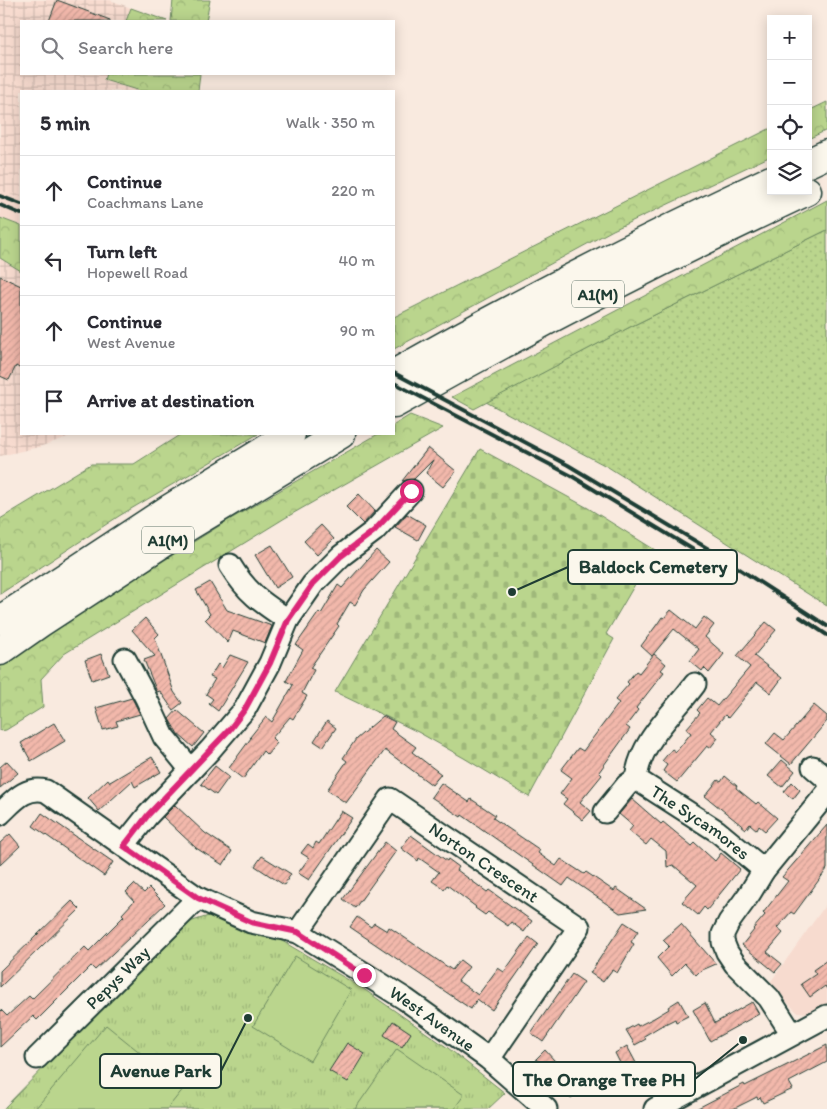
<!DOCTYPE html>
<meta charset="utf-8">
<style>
:root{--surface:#fff;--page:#f7f7f7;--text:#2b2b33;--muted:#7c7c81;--line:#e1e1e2}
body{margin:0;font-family:Itim,sans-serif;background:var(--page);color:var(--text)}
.controls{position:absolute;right:15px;top:15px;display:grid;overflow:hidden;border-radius:0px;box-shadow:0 2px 12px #0003}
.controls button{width:45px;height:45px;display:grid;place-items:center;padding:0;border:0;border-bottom:1px solid var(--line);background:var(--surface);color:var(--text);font:25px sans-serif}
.stop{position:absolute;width:15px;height:15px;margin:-11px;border:4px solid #db2777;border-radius:50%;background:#fff}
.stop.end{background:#db2777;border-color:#fff;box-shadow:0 1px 5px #0008}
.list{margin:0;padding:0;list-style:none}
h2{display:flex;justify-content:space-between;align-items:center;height:65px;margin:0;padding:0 20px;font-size:21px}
h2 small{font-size:16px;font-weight:400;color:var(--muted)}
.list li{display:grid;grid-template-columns:32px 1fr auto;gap:15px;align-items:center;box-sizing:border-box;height:70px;padding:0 20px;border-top:1px solid var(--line)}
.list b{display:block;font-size:19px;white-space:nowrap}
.list p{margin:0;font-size:16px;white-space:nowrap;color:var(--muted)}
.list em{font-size:16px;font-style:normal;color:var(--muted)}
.icon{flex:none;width:28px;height:28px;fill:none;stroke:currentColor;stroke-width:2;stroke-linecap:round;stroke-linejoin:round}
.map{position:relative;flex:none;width:827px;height:1109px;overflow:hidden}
.search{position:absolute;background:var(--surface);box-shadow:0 2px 12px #0003;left:20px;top:20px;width:375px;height:55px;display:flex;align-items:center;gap:12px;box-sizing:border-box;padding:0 18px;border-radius:0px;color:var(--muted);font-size:19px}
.panel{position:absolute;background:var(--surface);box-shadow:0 2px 12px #0003;left:20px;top:90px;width:375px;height:345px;border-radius:0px}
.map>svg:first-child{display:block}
</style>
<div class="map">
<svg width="827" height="1109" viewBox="0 0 827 1109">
<defs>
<pattern id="industrial-grid" width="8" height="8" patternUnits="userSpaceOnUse" patternTransform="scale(1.25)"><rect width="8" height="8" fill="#f7dbcf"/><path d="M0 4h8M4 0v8" fill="none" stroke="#d3bdb2"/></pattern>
<pattern id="grass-dots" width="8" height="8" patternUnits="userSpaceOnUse" patternTransform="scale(1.25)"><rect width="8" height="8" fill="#bad58d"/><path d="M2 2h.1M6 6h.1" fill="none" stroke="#9fb87a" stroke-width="1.8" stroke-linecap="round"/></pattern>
<pattern id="forest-crowns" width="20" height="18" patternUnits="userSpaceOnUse" patternTransform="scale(1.25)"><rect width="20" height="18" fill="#bad58d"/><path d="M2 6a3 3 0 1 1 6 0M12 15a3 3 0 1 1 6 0" fill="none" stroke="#9fb87a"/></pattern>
<pattern id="cemetery-stones" width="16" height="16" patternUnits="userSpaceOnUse" patternTransform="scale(1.25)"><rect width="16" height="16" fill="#bad58d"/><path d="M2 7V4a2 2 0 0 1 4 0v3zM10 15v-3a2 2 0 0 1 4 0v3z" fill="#9fb87a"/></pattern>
<pattern id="park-tufts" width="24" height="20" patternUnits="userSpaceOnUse" patternTransform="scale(1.25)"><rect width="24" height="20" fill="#bad58d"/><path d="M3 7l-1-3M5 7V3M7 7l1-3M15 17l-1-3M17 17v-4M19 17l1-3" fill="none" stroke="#9fb87a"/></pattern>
<pattern id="building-hatch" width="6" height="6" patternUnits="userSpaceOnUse" patternTransform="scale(1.25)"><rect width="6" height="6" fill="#f2b8ab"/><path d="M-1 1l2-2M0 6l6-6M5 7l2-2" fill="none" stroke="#cf9f94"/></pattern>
</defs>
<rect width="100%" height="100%" fill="#f9eadf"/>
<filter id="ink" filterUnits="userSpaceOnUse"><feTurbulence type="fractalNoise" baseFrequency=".02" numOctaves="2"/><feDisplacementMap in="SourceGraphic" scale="10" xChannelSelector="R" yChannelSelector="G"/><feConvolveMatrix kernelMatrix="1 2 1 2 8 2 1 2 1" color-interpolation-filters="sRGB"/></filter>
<g filter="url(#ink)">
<g fill="#f7dbcf">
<path d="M0 190 21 199V226L0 218Z"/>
<path d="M827 903V1006L810 1013 797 1012 769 984Z"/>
</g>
<g fill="url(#industrial-grid)">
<path d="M0 0H110L131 8 126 21H21V74H106L104 80 140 91H21V199L0 190Z"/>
<path d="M0 258 21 271V434H76L39 447 0 456Z"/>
</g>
<path fill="url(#grass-dots)" stroke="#6c8960" d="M827 230V606L608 467 486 402 630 327Z"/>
<g fill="url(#forest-crowns)" stroke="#6c8960">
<path d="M173 0H210L206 21H171Z"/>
<path d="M131 8 167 21H126Z"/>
<path d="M106 74H200L198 91H140L104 80Z"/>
<path d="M827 102V130L808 139V111Z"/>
<path d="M771 128V156L613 230 394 349V317Z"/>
<path d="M827 200V230L630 327 474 409 452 397Z"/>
<path d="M0 218 21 226V271L0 258Z"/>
<path d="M410 415 443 428 285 518 64 654 41 679 43 707 6 730 0 731V667L78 614 227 521 378 434H394V425Z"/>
<path d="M181 434H258L119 516 0 594V519L91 464H134Z"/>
</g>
<path fill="url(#cemetery-stones)" stroke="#6c8960" d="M480 449 588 508 655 550 606 634 614 639 529 797 464 758 418 732 335 692Z"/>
<path fill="url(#park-tufts)" stroke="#6c8960" d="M215 914 265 931 362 988 448 1048 505 1093 488 1109H3L186 923Z"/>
<g fill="#bad58d" stroke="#6c8960">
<path d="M295 956 351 990 310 1061 253 1026Z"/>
<path d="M106 1025 184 1088 167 1109H35Z"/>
<path d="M397 1049 464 1095 454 1109H355Z"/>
</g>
<g fill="url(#building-hatch)" stroke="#1f3d34">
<path d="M57 0 110 20V21H49Z"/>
<path d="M0 276 21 286V369L16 366 9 380 0 376Z"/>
<path d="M428 448 456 471 443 487 426 473 433 460 414 479 402 481Z"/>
<path d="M359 494 375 511 363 524 346 507Z"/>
<path d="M407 514 426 525 418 540 395 527Z"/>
<path d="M321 525 334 539 317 555 304 541Z"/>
<path d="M272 545 292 577 275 588 255 555Z"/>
<path d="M376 550 389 562 364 590 355 605 350 602 337 624 339 626 310 668 314 670 302 693 307 696 293 719 290 717 272 738 277 743 267 755 263 751 243 779 229 768 251 738 250 737 266 717 272 722 293 685 286 681 303 650 296 645 319 612 321 614 338 585 342 588Z"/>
<path d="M210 582 227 610 272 626 265 643 233 631 228 643 205 619 210 614 196 590Z"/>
<path d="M671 610 695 629 704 617 714 625 705 637 724 654 709 673 704 668 702 671 690 661 699 649 674 629 652 656 641 646 658 623 662 617 664 618Z"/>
<path d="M145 618 159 634 155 638 174 692 182 703 173 710 160 691 157 692 144 660 155 656 132 630Z"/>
<path d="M766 622 776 630 754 656 782 678 771 693 757 682 728 718 725 715 711 732 718 738 710 748 707 746 677 782 663 771 667 765 662 761 672 749 676 752 691 733 686 729 700 713 697 710 707 698 717 706 750 667 737 656Z"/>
<path d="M101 654 109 674 92 680 85 660Z"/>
<path d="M654 654 666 664 661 670 664 672 636 708 638 710 626 726 630 729 599 772 602 775 580 802 591 811 583 820 563 804 567 799 560 794 572 778 561 770 578 748 583 751 619 703 615 700 629 684 627 682 636 671 639 673Z"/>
<path d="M230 655 248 662 218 711 209 704 213 699 206 694 215 679 210 677 218 664 222 668Z"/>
<path d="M132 698 140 714 116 721 118 726 103 730 96 708Z"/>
<path d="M814 705 827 716V721L791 764 766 744 775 733 784 740Z"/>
<path d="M177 710 204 733 193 747 178 734 169 719Z"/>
<path d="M383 716 395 722 391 729 416 747 412 752 441 774 432 785 385 750 346 803 327 790 347 761 343 758 356 739Z"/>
<path d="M327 721 336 728 323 747 314 741Z"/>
<path d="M54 723 65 741 31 761 21 743Z"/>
<path d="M152 757 161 772 135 787 132 781 99 811 88 798 108 779 110 782Z"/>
<path d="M782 760 795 771 782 787 768 776Z"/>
<path d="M7 761 18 773 0 788V767Z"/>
<path d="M215 766 229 777 216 795 201 784Z"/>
<path d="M725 776 737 786 736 788 756 804 758 802 777 818 765 831 759 826 757 830 750 824 746 829 705 796 718 780 721 782Z"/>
<path d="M792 782 800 790 793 799 784 792Z"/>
<path d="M441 783 469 802 471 799 495 815 493 818 540 850 538 853 556 866 561 859 584 874 586 872 614 891 616 888 646 909 620 913 569 878 563 886 462 815 461 817 431 797Z"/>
<path d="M632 799 661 824 663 822 692 846 695 843 715 861 721 853 740 869 707 910 704 907 698 915 682 902 697 885 673 865 667 867 666 851 651 839 646 845 629 831 633 826 619 814Z"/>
<path d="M175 805 205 833 232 851 223 865 196 848 163 817Z"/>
<path d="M341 811 352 818 309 880 298 873 309 858 301 853 308 844 313 848 316 842 319 844Z"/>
<path d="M42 813 113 862 104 876 33 826Z"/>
<path d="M827 825V869L794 914 791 912 777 928 783 933 767 952 782 964 775 972 742 945 754 930 753 929 765 915 763 913 788 881 782 877Z"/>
<path d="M10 834 20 846 0 865V843Z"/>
<path d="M411 835 447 861 448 859 459 867 457 870 487 892 489 890 532 921 524 932 511 922 508 926 488 912 485 915 475 908 476 907 447 885 444 889 432 881 439 872 419 858 418 861 401 848Z"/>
<path d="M385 842 396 851 355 908 343 899Z"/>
<path d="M262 856 291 874 284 885 255 866Z"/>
<path d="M134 884 144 893 149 888 165 904 95 970 91 966 37 1020 33 1016 0 1047V1009L7 1016 29 996 32 999 85 947 89 951 124 916 122 914 134 901 126 892Z"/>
<path d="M72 901 80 909 0 987V971Z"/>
<path d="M357 917 371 927 374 923 387 931 389 927 452 970 460 960 469 967 458 981 478 995 498 968 504 972 529 937 538 944 492 1010 477 999 471 1009 350 927Z"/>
<path d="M624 922 638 931 631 942 634 944 617 973 612 970 603 982 590 973Z"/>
<path d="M681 924 716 964 700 971 696 975 685 963 672 976 657 958 669 946 663 940Z"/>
<path d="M827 960V989L825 986 810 997 801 984 816 974 813 970Z"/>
<path d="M572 974 584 982 543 1042 531 1033Z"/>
<path d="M679 1000 688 1016 676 1022 675 1019 659 1027 644 1036 646 1039 635 1045 626 1030 637 1024 638 1026 654 1018 669 1009 668 1007Z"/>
<path d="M752 1002 759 1014 710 1041 693 1010 705 1003 715 1023Z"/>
<path d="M393 1021 411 1033 402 1047 384 1035Z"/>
<path d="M347 1043 365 1054 348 1082 329 1071Z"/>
<path d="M827 1045V1062L789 1082 793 1089 782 1094 763 1103 760 1097 758 1099 757 1097 733 1109H696L744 1084 745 1086Z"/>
<path d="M627 1046 643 1076 637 1079 640 1085 629 1091 620 1076 625 1073 615 1053Z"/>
<path d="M545 1050 581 1090 571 1098 536 1059Z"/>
</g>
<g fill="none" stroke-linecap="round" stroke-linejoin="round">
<defs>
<g id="minor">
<path d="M230 565C247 593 261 602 288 620"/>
<path d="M125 659 146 698 164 737 191 770"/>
<path id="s1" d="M695 684C673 714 640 741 636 779L717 831 764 870"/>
<path d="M813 767 827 779"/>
<path d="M605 812 627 785 636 779"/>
<path id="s2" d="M0 814C14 801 25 786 46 791L198 898 251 922 298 932 405 999 489 1059 546 1109"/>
<path d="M124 845 148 815 210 750 245 709 270 663 288 620 313 584 341 556 374 531 411 491"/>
<path id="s3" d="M298 932 390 799 579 927 489 1059"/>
<path d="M792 1034 769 998 735 964 727 952 723 942V934L729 922 750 893 764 870 827 793"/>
<path id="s4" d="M37 1058 198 898"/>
<path d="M655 1109 827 1016"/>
</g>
<g id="highway">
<path d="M808 163 827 154"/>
<path d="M394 374C516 304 643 240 771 180"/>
<path d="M394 404C529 328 666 257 807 191"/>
<path d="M0 620 169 509 291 434"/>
<path d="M0 651 40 623 184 529 341 434"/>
</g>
</defs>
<use href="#minor" stroke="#1f3d34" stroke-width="25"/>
<use href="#highway" stroke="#1f3d34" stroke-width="31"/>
<use href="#minor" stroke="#fbf7ec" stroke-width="21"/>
<use href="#highway" stroke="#fbf7ec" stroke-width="28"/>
<g stroke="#1f3d34" stroke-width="4">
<path d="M0 196 21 204"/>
<path d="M0 205 21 214"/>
<path d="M394 373 568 465 707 548 827 626"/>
<path d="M394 383 570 475 720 566"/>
<path d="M800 617 827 635"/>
</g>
</g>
</g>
<g fill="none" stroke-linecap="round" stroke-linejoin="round" filter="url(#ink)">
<path stroke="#db2777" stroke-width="6" d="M364 975 298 932 251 922 198 898 124 846 148 815 230 729 245 709 270 663 288 620 313 584 341 556 374 531 411 491"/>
</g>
<g text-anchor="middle" stroke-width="4.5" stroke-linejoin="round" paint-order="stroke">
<g fill="#fbf7ec" stroke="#61756b" stroke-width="1">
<rect x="572" y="280.5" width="52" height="27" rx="4"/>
<rect x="142" y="526.5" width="52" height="27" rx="4"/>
</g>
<g font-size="16" font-weight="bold" fill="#1f3d34">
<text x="598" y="300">A1(M)</text>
<text x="168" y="546">A1(M)</text>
</g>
<g font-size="18" fill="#1f3d34" stroke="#fbf7ec">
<text dy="6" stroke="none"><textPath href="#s1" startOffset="191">The Sycamores</textPath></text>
<text dy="6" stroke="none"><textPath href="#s3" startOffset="275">Norton Crescent</textPath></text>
<text dy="6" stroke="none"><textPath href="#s4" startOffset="114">Pepys Way</textPath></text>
<text dy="6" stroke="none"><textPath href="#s2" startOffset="506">West Avenue</textPath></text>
</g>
</g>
<path fill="none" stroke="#1f3d34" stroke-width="2" d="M512 592L568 567M248 1018L221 1071M743 1040L695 1079"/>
<g fill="#1f3d34" stroke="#fbf7ec" stroke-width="2">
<circle cx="512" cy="592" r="5"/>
<circle cx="248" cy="1018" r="5"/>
<circle cx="743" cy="1040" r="5"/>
</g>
<g fill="#fbf7ec" stroke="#1f3d34" stroke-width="2">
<rect x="568" y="550" width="169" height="34" rx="5"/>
<rect x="100" y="1054" width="121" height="34" rx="5"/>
<rect x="513" y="1062" width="182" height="34" rx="5"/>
</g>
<g font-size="19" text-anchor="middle" font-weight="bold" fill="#1f3d34">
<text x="653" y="573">Baldock Cemetery</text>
<text x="161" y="1077">Avenue Park</text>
<text x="604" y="1086">The Orange Tree PH</text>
</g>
</svg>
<div class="controls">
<button>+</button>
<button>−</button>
<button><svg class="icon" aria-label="locate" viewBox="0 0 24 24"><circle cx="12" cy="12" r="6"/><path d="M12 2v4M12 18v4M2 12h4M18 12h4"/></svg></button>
<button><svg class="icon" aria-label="layers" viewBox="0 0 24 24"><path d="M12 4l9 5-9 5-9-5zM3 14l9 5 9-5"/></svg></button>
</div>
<div class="stop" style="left:411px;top:491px"></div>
<div class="stop end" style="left:364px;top:975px"></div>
<div class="search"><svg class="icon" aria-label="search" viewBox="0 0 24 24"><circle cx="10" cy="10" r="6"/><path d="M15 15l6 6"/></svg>Search here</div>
<section class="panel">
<h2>5 min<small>Walk · 350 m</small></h2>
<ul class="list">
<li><svg class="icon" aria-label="ahead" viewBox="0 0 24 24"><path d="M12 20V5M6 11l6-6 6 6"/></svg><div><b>Continue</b><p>Coachmans Lane</p></div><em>220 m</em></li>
<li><svg class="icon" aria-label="left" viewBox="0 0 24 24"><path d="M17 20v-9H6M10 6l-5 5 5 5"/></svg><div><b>Turn left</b><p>Hopewell Road</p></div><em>40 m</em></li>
<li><svg class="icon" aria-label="ahead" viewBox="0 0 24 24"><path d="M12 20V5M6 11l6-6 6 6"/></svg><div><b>Continue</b><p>West Avenue</p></div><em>90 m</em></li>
<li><svg class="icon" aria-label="arrive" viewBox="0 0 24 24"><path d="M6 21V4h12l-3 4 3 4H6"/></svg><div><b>Arrive at destination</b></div></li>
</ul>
</section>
</div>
